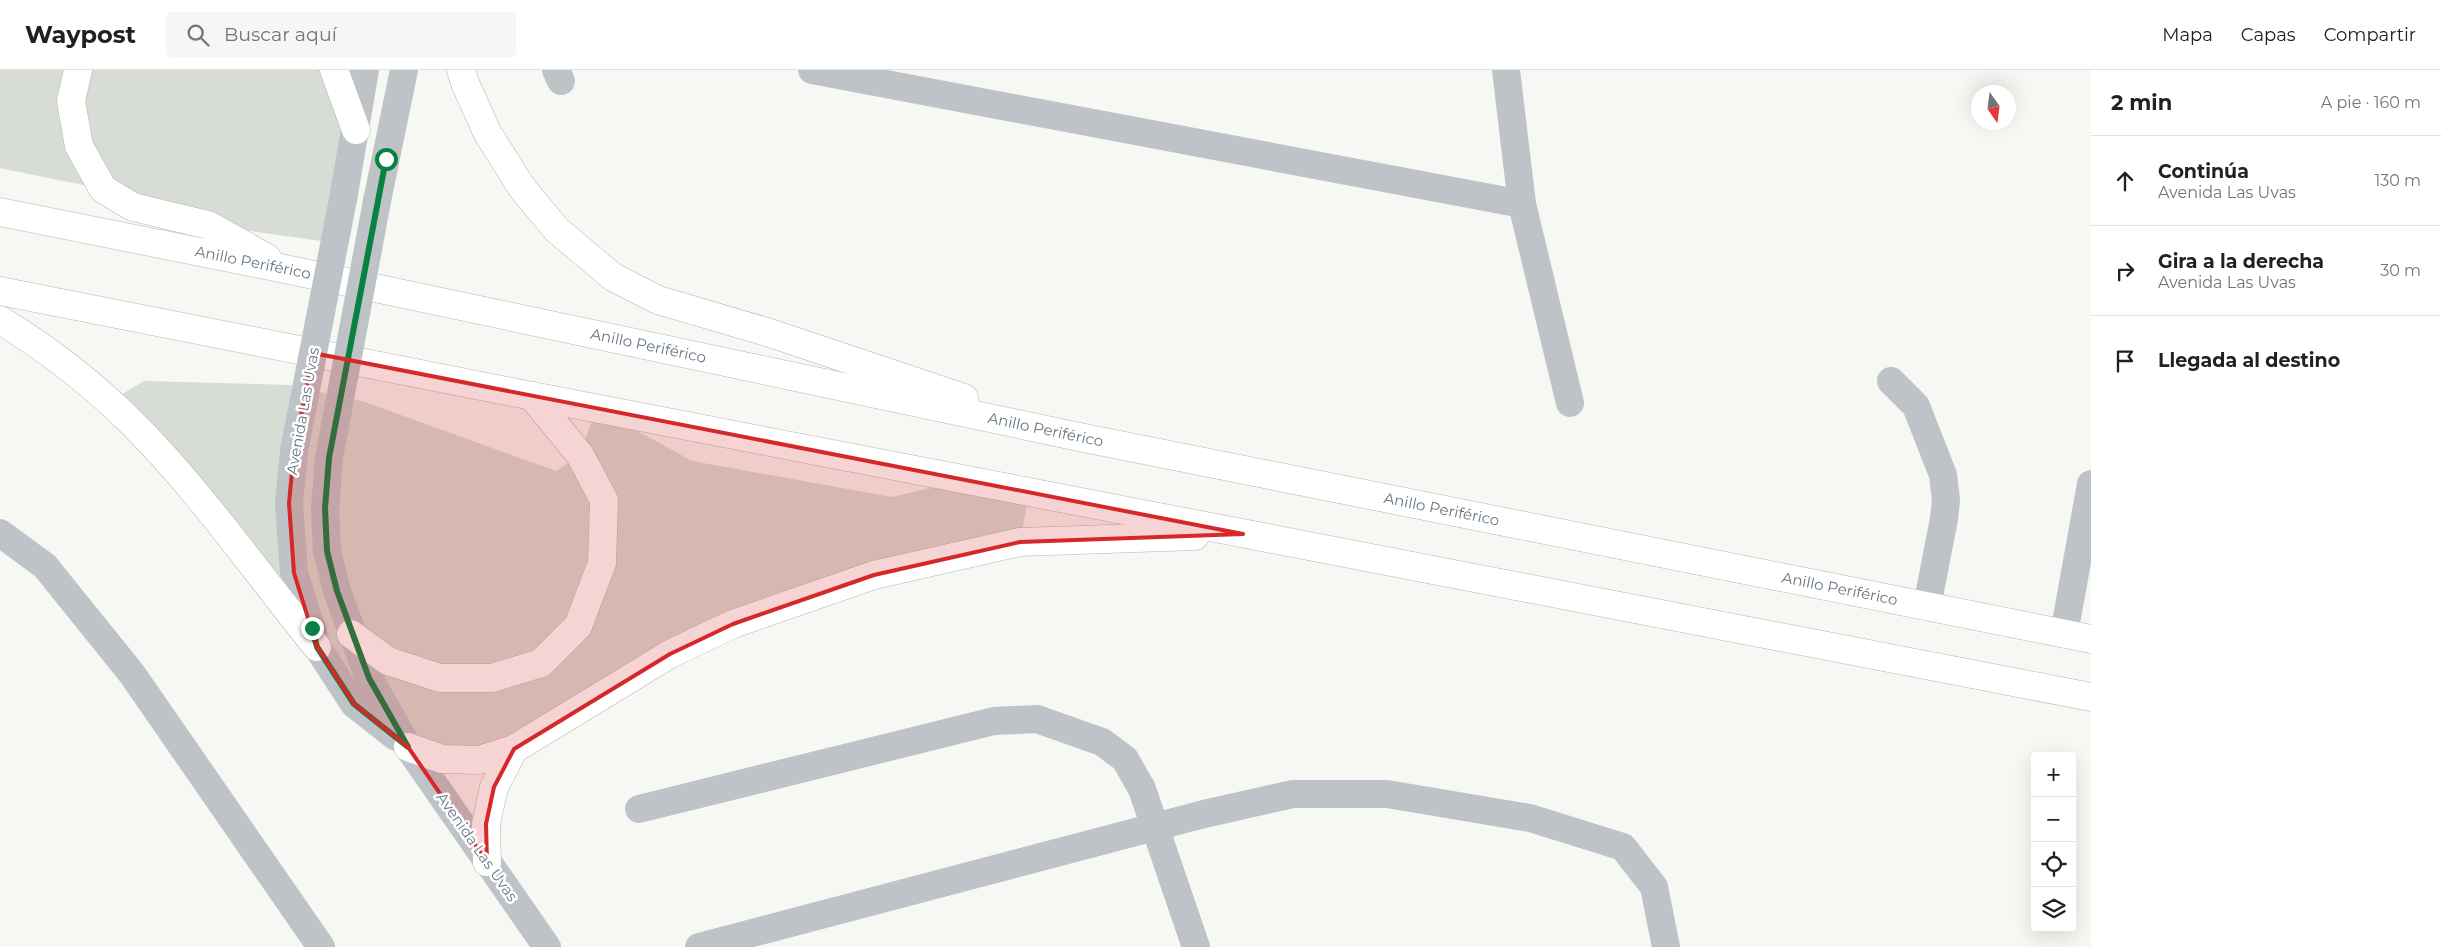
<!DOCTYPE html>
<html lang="es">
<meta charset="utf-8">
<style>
:root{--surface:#fff;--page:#f6f6f6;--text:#202124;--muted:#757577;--line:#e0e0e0}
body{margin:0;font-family:Montserrat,sans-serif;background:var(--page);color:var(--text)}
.controls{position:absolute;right:15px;bottom:15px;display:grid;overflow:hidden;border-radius:5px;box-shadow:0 5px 20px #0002}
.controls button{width:45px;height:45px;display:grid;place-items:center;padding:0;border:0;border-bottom:1px solid var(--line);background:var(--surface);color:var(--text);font:25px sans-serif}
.compass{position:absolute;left:1971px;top:15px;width:45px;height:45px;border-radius:50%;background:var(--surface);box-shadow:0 5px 20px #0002;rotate:166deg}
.stop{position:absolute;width:15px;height:15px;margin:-11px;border:4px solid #0b8043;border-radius:50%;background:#fff}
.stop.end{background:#0b8043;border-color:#fff;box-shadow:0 1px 5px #0008}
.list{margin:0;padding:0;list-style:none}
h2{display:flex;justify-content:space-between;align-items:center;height:65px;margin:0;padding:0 20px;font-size:21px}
h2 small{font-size:16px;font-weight:400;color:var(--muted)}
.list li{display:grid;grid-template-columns:32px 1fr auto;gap:15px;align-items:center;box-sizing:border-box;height:90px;padding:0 20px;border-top:1px solid var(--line)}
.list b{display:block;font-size:19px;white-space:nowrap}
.list p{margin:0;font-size:16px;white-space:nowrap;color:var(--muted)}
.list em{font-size:16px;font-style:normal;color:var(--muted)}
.icon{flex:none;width:28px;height:28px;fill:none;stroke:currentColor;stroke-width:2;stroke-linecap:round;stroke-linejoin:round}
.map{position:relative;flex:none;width:2091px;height:877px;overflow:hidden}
header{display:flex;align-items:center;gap:30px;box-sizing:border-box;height:70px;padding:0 25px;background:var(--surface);border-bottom:1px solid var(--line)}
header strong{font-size:24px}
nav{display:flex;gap:28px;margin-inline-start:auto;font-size:18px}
.search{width:350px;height:45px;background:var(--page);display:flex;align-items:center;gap:12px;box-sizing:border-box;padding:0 18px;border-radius:5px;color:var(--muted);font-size:19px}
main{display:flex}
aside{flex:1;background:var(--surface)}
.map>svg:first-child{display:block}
</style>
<header>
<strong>Waypost</strong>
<div class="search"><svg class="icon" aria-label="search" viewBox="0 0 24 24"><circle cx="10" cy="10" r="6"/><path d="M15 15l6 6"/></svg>Buscar aquí</div>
<nav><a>Mapa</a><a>Capas</a><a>Compartir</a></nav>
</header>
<main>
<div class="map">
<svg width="2091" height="877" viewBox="0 0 2091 877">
<rect width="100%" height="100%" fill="#f7f7f4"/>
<g fill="#d7dcd4">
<path d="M0 0H365L335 173 208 155 103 119 0 98Z"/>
<path d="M144 311 289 315 362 331 556 401 580 385 596 338 692 391 892 427 962 410 1029 423 1020 472 733 554 514 679 408 677 109 332Z"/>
</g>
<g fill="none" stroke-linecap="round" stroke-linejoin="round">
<defs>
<g id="highway">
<path d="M78 0 71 31 79 76 103 119 133 137 208 155 267 188"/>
<path d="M334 0 356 60"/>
<path d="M461 0 465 13 487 62 522 118 557 160 613 207 658 230 770 263 964 328"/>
<path id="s1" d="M0 142 290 200 1084 368 2091 569"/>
<path d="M0 221 532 326 2091 627"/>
<path d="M0 250C46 278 90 312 129 350 198 418 256 502 317 577"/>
<path d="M351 564 388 591 440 608H492L541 593 578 556 602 493 604 430 580 385 532 326"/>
<path d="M408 677 442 689 479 690 514 679 670 584 733 554 874 505 1020 472 1195 466"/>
<path d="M487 792 486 754 494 717 514 679"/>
</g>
</defs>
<use href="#highway" stroke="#b2b6ba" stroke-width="29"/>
<g stroke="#bec3c7" stroke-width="28">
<path d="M556 0 561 11"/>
<path d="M812 0 1522 134"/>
<path d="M1506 0 1522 134 1570 333"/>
<path d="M344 124 365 0"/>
<path d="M377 131 404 0"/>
<path d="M1891 311 1916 336 1943 405 1946 430 1944 449 1927 536"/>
<path d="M294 381 289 433 294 503 317 577 354 634 396 667"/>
<path d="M329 388 325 439 327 481 337 521 369 608 408 677 547 877"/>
<path d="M0 463 45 496 132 604 321 877"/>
<path d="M2064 564 2091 414"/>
<path d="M639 739 994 651 1037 649 1102 672 1125 689 1142 719 1196 877"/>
<path d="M699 877 1204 744 1293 724H1387L1530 748 1623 777 1654 817 1666 877"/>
</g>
<use href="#highway" stroke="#fff" stroke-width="28"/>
<g stroke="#bec3c7" stroke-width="28">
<path d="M294 381 344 124"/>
<path d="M329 388 377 131"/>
</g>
</g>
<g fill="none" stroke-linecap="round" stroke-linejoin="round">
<path stroke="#0b8043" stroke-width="6" d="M312 558 317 577 354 634 408 677 369 608 337 521 327 481 325 438 329 388 386 89"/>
</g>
<path fill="#d62828" fill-opacity="0.2" stroke="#d62828" stroke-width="4" stroke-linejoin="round" d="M313 283 1243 464 1020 472 874 505 733 554 670 584 514 679 494 717 486 754 487 792 408 677 354 634 317 577 294 503 289 433 294 381Z"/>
<g text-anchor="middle" stroke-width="5" stroke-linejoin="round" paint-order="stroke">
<g font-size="15" fill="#677785" stroke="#fff">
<text dy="5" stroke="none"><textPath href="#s1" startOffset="258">Anillo Periférico</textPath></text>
<text dy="5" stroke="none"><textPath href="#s1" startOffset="662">Anillo Periférico</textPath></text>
<text transform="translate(303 341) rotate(-80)" y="5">Avenida Las Uvas</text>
<text dy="5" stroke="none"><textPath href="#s1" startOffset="1068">Anillo Periférico</textPath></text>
<text dy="5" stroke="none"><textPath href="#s1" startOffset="1472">Anillo Periférico</textPath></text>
<text dy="5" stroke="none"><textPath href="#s1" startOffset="1878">Anillo Periférico</textPath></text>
<text transform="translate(477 777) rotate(55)" y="5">Avenida Las Uvas</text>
</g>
</g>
</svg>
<div class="controls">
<button>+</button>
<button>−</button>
<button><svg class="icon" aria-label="locate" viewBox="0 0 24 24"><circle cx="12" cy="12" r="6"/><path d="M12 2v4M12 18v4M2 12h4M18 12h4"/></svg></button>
<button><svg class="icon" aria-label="layers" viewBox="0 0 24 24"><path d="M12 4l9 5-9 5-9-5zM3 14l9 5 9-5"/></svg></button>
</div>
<svg class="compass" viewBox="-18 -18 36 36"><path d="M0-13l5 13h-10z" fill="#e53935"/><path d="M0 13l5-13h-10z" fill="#757577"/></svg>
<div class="stop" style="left:386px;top:89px"></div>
<div class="stop end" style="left:312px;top:558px"></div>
</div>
<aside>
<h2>2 min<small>A pie · 160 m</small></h2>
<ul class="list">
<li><svg class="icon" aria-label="ahead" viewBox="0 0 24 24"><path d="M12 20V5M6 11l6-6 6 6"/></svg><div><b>Continúa</b><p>Avenida Las Uvas</p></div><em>130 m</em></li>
<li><svg class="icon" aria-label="right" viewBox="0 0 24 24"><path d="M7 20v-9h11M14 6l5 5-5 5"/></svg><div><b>Gira a la derecha</b><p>Avenida Las Uvas</p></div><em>30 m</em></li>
<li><svg class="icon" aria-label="arrive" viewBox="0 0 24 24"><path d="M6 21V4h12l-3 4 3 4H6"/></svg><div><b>Llegada al destino</b></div></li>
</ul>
</aside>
</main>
